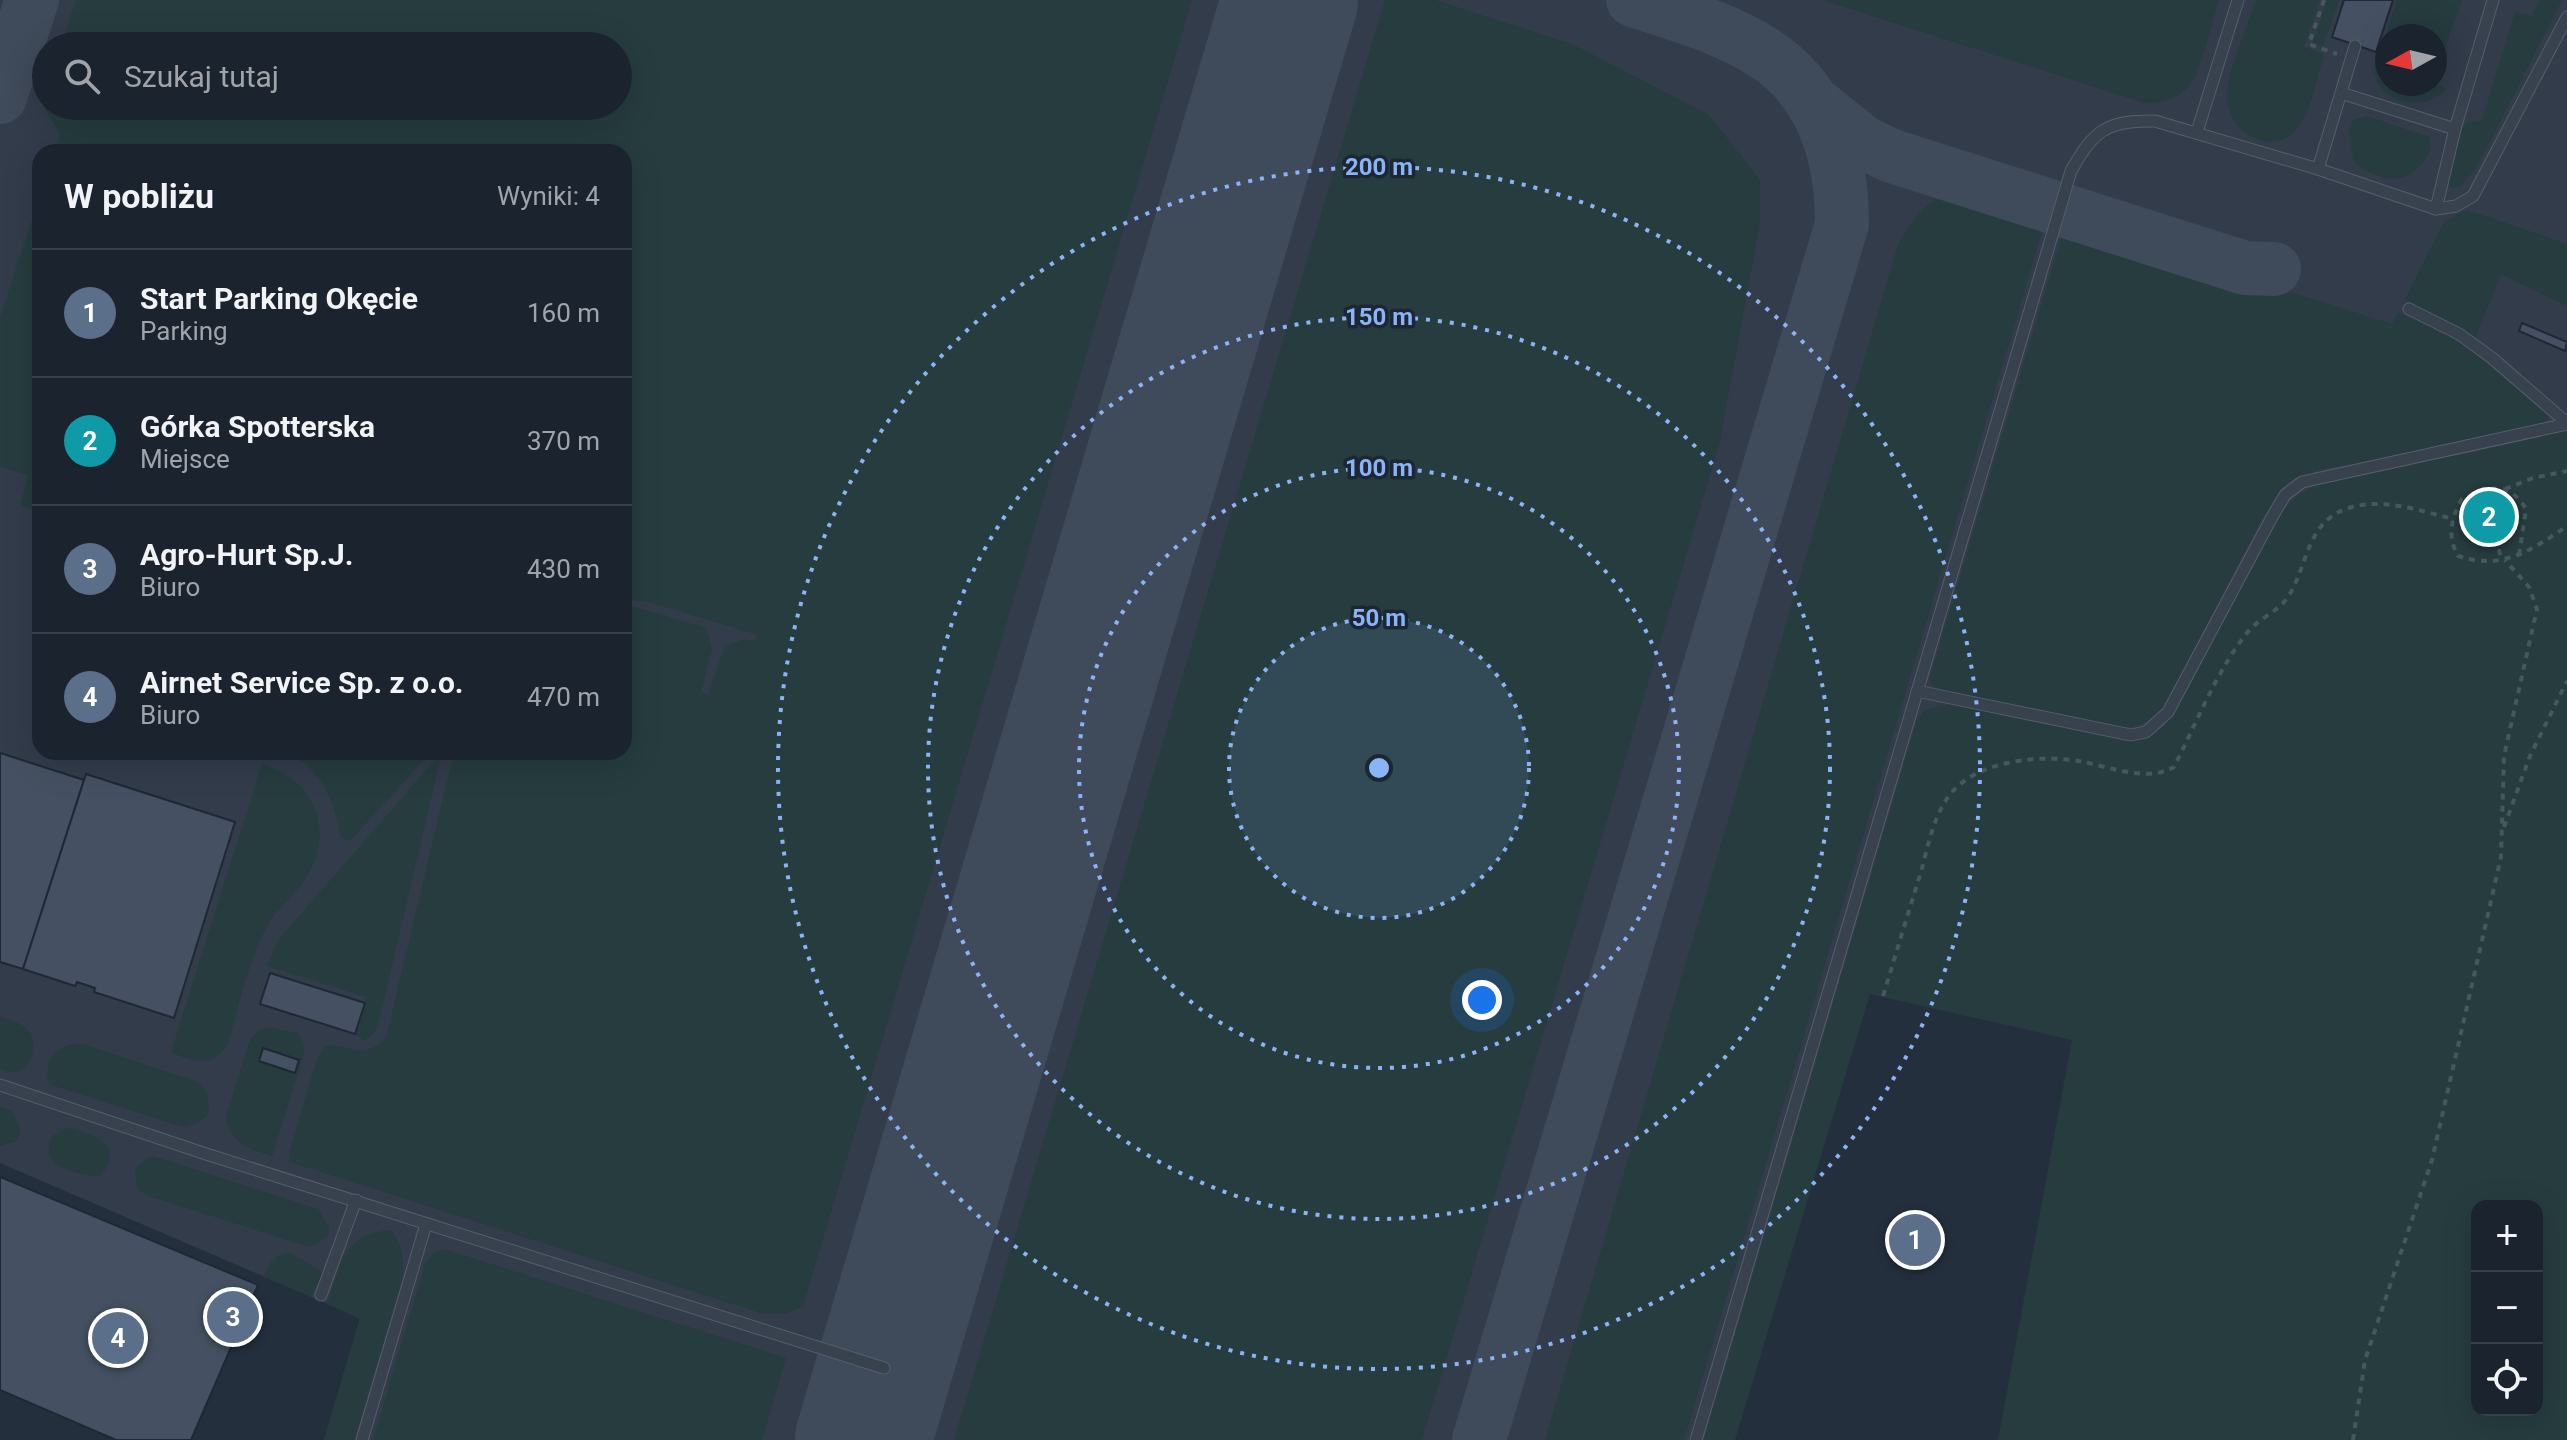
<!DOCTYPE html>
<html lang="pl">
<meta charset="utf-8">
<style>
:root{--surface:#1b232e;--page:#282f3a;--text:#f1f3f6;--muted:#a0a4aa;--line:#39404a;--accent:#8c9099}
body{margin:0;font-family:Roboto,sans-serif;background:var(--page);color:var(--text)}
.controls{position:absolute;right:24px;bottom:24px;display:grid;overflow:hidden;border-radius:16px;box-shadow:0 8px 32px #0002}
.controls button{width:72px;height:72px;display:grid;place-items:center;padding:0;border:0;border-bottom:2px solid var(--line);background:var(--surface);color:var(--text);font:40px sans-serif}
.compass{position:absolute;left:2375px;top:24px;width:72px;height:72px;border-radius:50%;background:var(--surface);box-shadow:0 8px 32px #0002;rotate:262deg}
.you{position:absolute;left:1482px;top:1000px;width:28px;height:28px;margin:-20px;border:6px solid #fff;border-radius:50%;background:#1a73e8;box-shadow:0 0 0 12px #1a73e833}
.badge{display:grid;place-items:center;width:52px;height:52px;border-radius:50%;background:var(--accent);color:#fff;font-size:26px;font-weight:700}
.pin{position:absolute;translate:-50% -50%;border:4px solid #fff;box-shadow:0 2px 8px #0006}
.list{margin:0;padding:0;list-style:none}
h2{display:flex;justify-content:space-between;align-items:center;height:104px;margin:0;padding:0 32px;font-size:34px}
h2 small{font-size:26px;font-weight:400;color:var(--muted)}
.list li{display:grid;grid-template-columns:52px 1fr auto;gap:24px;align-items:center;box-sizing:border-box;height:128px;padding:0 32px;border-top:2px solid var(--line)}
.list b{display:block;font-size:30px;white-space:nowrap}
.list p{margin:0;font-size:26px;white-space:nowrap;color:var(--muted)}
.list em{font-size:26px;font-style:normal;color:var(--muted)}
.icon{flex:none;width:44px;height:44px;fill:none;stroke:currentColor;stroke-width:2;stroke-linecap:round;stroke-linejoin:round}
.map{position:relative;flex:none;width:2567px;height:1440px;overflow:hidden}
.search{position:absolute;background:var(--surface);box-shadow:0 8px 32px #0002;left:32px;top:32px;width:600px;height:88px;display:flex;align-items:center;gap:20px;box-sizing:border-box;padding:0 28px;border-radius:44px;color:var(--muted);font-size:30px}
.panel{position:absolute;background:var(--surface);box-shadow:0 8px 32px #0002;left:32px;top:144px;width:600px;height:616px;border-radius:24px}
.map>svg:first-child{display:block}
</style>
<div class="map">
<svg width="2567" height="1440" viewBox="0 0 2567 1440">
<rect width="100%" height="100%" fill="#242f3e"/>
<path fill="#323c4b" fill-rule="evenodd" d="M0 0H2567V445L2164 765 1949 718 1733 1440H324L360 1318 0 1163ZM2387 36H2435V84H2387ZM46 46H618V106H46ZM40 152H624V752H40Z"/>
<g fill="#263c3f" fill-rule="evenodd">
<path d="M76 0H1192L803 1306 786 1314H764L290 1162 289 1153 317 1059 324 1047C351 1039 355 1066 386 1038L454 752H624V607H635L706 628 712 649 701 692 708 695 725 646 742 640 755 641 758 635 652 603 624 598V152H54L60 134 43 106 46 95V106H618V46H61Z"/>
<path d="M1385 0H1435L1574 45 1709 115 1760 180V223L1719 445 1422 1440H954Z"/>
<path d="M1822 0H2219C2212 22 2204 59 2194 79 2185 95 2162 105 2145 103Z"/>
<path d="M2256 0H2320L2304 47 2324 54C2317 76 2313 105 2300 125 2276 160 2227 135 2227 95 2226 76 2249 22 2256 0Z"/>
<path d="M2327 0H2339L2323 46 2313 43Z"/>
<path d="M2397 0H2462L2435 76V36H2387V84H2435L2446 88C2435 107 2401 107 2386 93 2379 86 2376 78 2374 69Z"/>
<path d="M2539 0H2562L2477 167 2460 187 2452 188 2447 180 2463 126 2468 122 2482 120 2515 12 2533 16Z"/>
<path d="M2367 116 2429 137 2431 148C2413 187 2385 186 2354 162L2349 133 2353 120Z"/>
<path d="M1961 191 2047 215 1684 1440H1545L1898 245C1912 219 1930 194 1961 191Z"/>
<path d="M40 195V512L20 506 28 475 0 467V318Z"/>
<path d="M2467 210 2567 244V306L2501 274 2475 339 2405 299 2444 222Z"/>
<path d="M2072 223 2392 324 2398 313 2430 325 2460 342 2548 413 2549 418 2539 425 2470 442 2318 470 2288 482 2261 520 2165 706C2153 721 2137 729 2116 727L1940 690 1931 684 1930 678 2064 229Z"/>
<path d="M2567 430V1440H1998L2072 1040 1870 994 1735 1440H1704L1917 720 1925 710 1952 704 2122 741C2151 742 2158 734 2175 713L2276 519 2294 498 2315 485 2378 469 2475 452ZM2477 1206H2537V1410H2477Z"/>
<path d="M285 752H431L352 839 346 840 340 836C335 799 321 768 285 752Z"/>
<path d="M442 752 379 1021 374 1033 365 1041 355 1034 366 997 267 966 278 940Z"/>
<path d="M262 764C317 781 337 834 303 882 291 898 274 912 265 930 248 964 240 1000 230 1036L227 1039 229 1043C210 1069 197 1063 171 1052Z"/>
<path d="M0 1017C10 1020 22 1023 29 1031 38 1042 32 1066 19 1071 12 1074 6 1071 0 1068Z"/>
<path d="M268 1027 298 1033 303 1043 304 1054 272 1156C250 1149 229 1143 226 1116L250 1040 257 1032Z"/>
<path d="M73 1044H83L198 1082 207 1092 209 1114 195 1124 182 1127 49 1084C44 1063 52 1049 73 1044Z"/>
<path d="M0 1107 13 1111 21 1132 16 1141 0 1146Z"/>
<path d="M66 1128C77 1131 90 1133 99 1139 116 1148 111 1168 98 1177 74 1171 40 1171 51 1137Z"/>
<path d="M153 1156 318 1209 329 1227 328 1236 314 1246H306L146 1195 137 1188 135 1170 142 1162Z"/>
<path d="M390 1230C404 1246 404 1260 402 1280L354 1440H324L360 1319 327 1304C342 1263 340 1236 390 1230Z"/>
<path d="M444 1249 786 1358 762 1440H373L425 1264 435 1252Z"/>
<path d="M290 1253 323 1272 311 1297 264 1277C270 1262 273 1255 290 1253Z"/>
</g>
<g fill="none" stroke-linecap="round" stroke-linejoin="round">
<g stroke="#3f4a5a" stroke-width="54">
<path d="M0 97 32 0"/>
<path d="M1813 102 1864 143 1892 156 2245 268 2274 269"/>
<path d="M1479 1440 1842 224C1842 158 1824 91 1764 53 1724 27 1677 15 1633 0"/>
</g>
<path stroke="#3f4a5a" stroke-width="136" d="M863 1440 1290 0"/>
</g>
<g fill="#455162" stroke="#1f2835" stroke-width="2">
<path d="M2344 0H2393L2376 52 2332 37Z"/>
<path d="M2522 323 2567 342 2565 351 2519 331Z"/>
<path d="M0 753 84 780 23 969 0 962Z"/>
<path d="M86 774 235 822 174 1018 94 992 95 988 77 982 75 986 23 969Z"/>
<path d="M270 973 365 1003 355 1034 260 1004Z"/>
<path d="M263 1048 299 1060 295 1073 259 1061Z"/>
<path d="M0 1177 258 1285 191 1440H116L0 1390Z"/>
</g>
<g fill="none" stroke-linecap="round" stroke-linejoin="round">
<defs>
<g id="service">
<path d="M2341 93 2455 129"/>
<path d="M2197 132 2238 0"/>
<path d="M2318 169 2355 46"/>
<path d="M2436 209 2455 129 2493 0"/>
<path d="M2409 309 2459 334 2492 358 2567 423"/>
<path d="M1917 691 2131 735 2146 732 2168 712 2272 517 2285 495 2302 482 2567 424"/>
<path d="M0 1085 206 1154 884 1368"/>
<path d="M321 1295 356 1200"/>
<path d="M362 1440 426 1224"/>
<path d="M1696 1440 2071 171C2094 130 2107 120 2155 121L2318 169 2436 209 2456 206 2473 196 2567 17"/>
</g>
</defs>
<use href="#service" stroke="#565f6c" stroke-width="13"/>
<g stroke="#44595c" stroke-width="4" stroke-dasharray="6 6" stroke-linecap="butt">
<path d="M2324 0 2309 44 2337 54"/>
<path d="M2505 489 2533 478 2567 471"/>
<path d="M2502 510 2504 516 2476 525 2474 519Z"/>
<path d="M2488 515 2502 560"/>
<path d="M2519 555 2526 509C2508 480 2488 486 2461 500 2451 520 2447 536 2458 556 2502 571 2532 550 2567 526"/>
<path d="M2504 827 2530 756 2567 681"/>
<path d="M1883 996C1896 954 1908 913 1921 872 1928 846 1934 813 1952 792 1981 759 2044 754 2084 762 2112 768 2149 782 2174 767 2196 724 2217 670 2247 633 2258 618 2277 613 2288 597 2308 566 2306 523 2346 509 2381 496 2419 511 2454 519"/>
<path d="M2353 1440 2365 1360 2432 1160 2501 857 2504 756 2537 609 2529 587 2505 560"/>
</g>
<use href="#service" stroke="#38414e" stroke-width="11"/>
</g>
<circle cx="1379" cy="768" r="150" fill="#8ab4f8" fill-opacity=".12"/>
<g fill="none" stroke="#8ab4f8" stroke-width="4" stroke-dasharray="4 8">
<circle cx="1379" cy="768" r="150"/>
<circle cx="1379" cy="768" r="300"/>
<circle cx="1379" cy="768" r="451"/>
<circle cx="1379" cy="768" r="601"/>
</g>
<circle cx="1379" cy="768" r="12" fill="#8ab4f8" stroke="#1d2633" stroke-width="4"/>
<g font-size="24" text-anchor="middle" font-weight="bold" fill="#8ab4f8" stroke="#1d2633" stroke-width="7" stroke-linejoin="round" paint-order="stroke">
<text x="1379" y="175">200 m</text>
<text x="1379" y="325">150 m</text>
<text x="1379" y="476">100 m</text>
<text x="1379" y="626">50 m</text>
</g>
</svg>
<div class="controls">
<button>+</button>
<button>−</button>
<button><svg class="icon" aria-label="locate" viewBox="0 0 24 24"><circle cx="12" cy="12" r="6"/><path d="M12 2v4M12 18v4M2 12h4M18 12h4"/></svg></button>
</div>
<svg class="compass" viewBox="-18 -18 36 36"><path d="M0-13l5 13h-10z" fill="#e53935"/><path d="M0 13l5-13h-10z" fill="#a0a4aa"/></svg>
<div class="you"></div>
<div class="pin badge" style="left:1915px;top:1240px;background:#5c6f8a">1</div>
<div class="pin badge" style="left:2489px;top:517px;background:#0f9aa8">2</div>
<div class="pin badge" style="left:233px;top:1317px;background:#5c6f8a">3</div>
<div class="pin badge" style="left:118px;top:1338px;background:#5c6f8a">4</div>
<div class="search"><svg class="icon" aria-label="search" viewBox="0 0 24 24"><circle cx="10" cy="10" r="6"/><path d="M15 15l6 6"/></svg>Szukaj tutaj</div>
<section class="panel">
<h2>W pobliżu<small>Wyniki: 4</small></h2>
<ul class="list">
<li><span class="badge" style="background:#5c6f8a">1</span><div><b>Start Parking Okęcie</b><p>Parking</p></div><em>160 m</em></li>
<li><span class="badge" style="background:#0f9aa8">2</span><div><b>Górka Spotterska</b><p>Miejsce</p></div><em>370 m</em></li>
<li><span class="badge" style="background:#5c6f8a">3</span><div><b>Agro-Hurt Sp.J.</b><p>Biuro</p></div><em>430 m</em></li>
<li><span class="badge" style="background:#5c6f8a">4</span><div><b>Airnet Service Sp. z o.o.</b><p>Biuro</p></div><em>470 m</em></li>
</ul>
</section>
</div>
